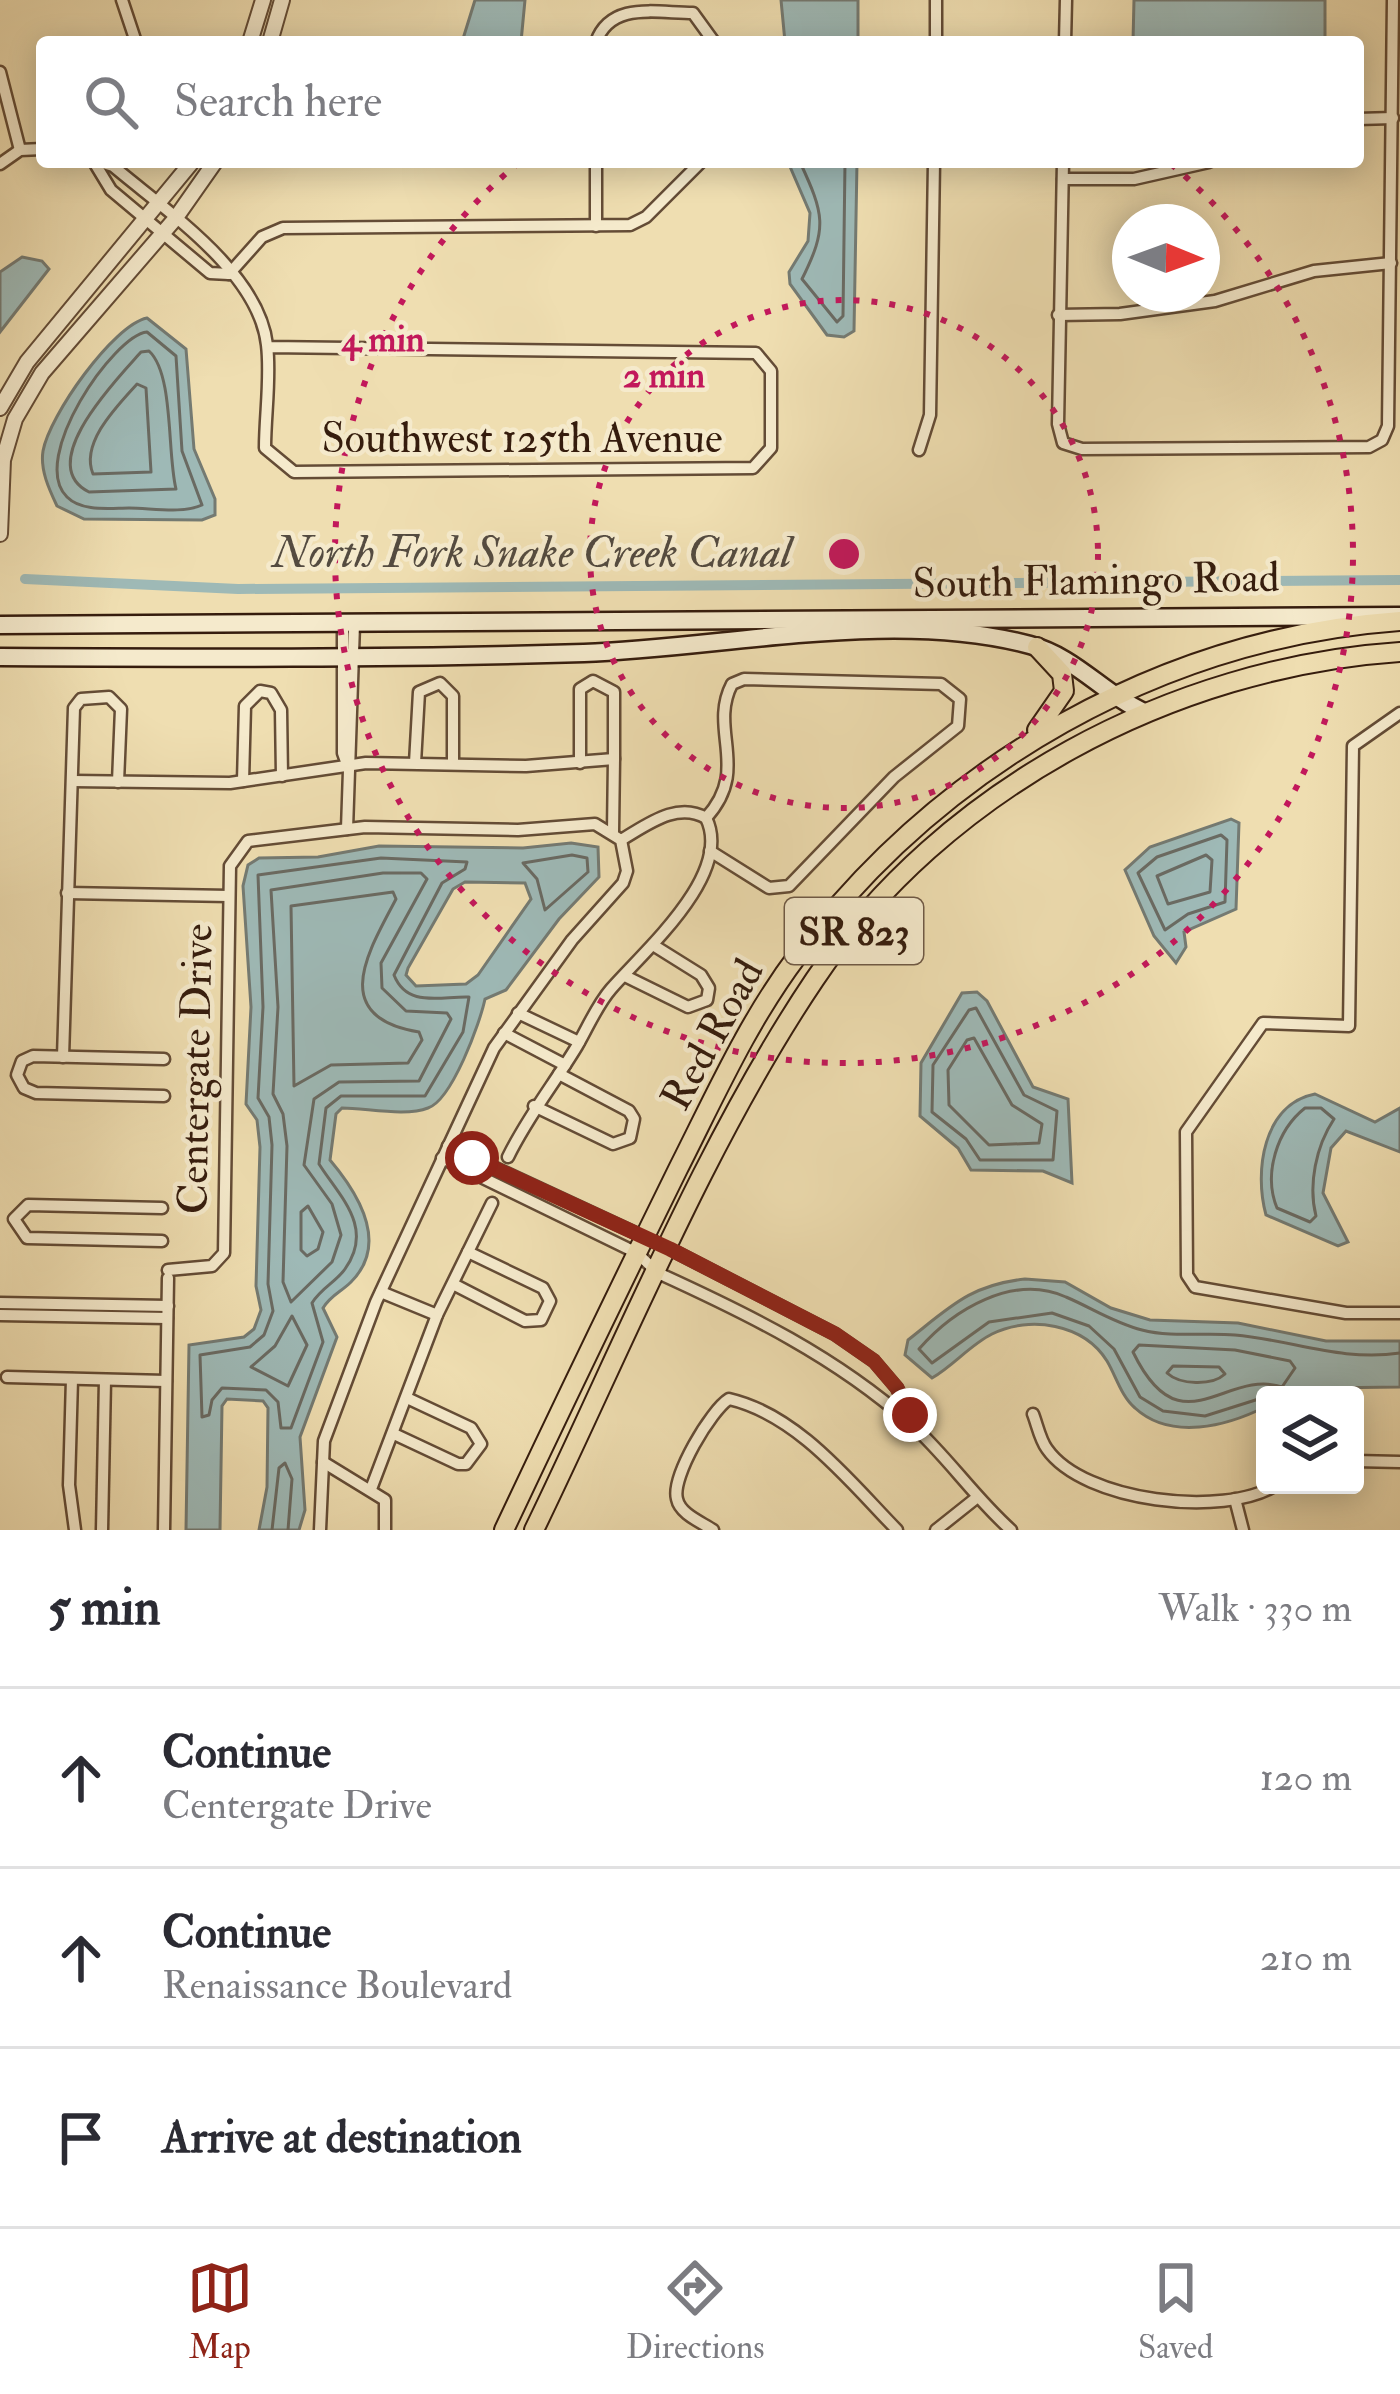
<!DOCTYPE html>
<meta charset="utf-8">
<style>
:root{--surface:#fff;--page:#f7f7f7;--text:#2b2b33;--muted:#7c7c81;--line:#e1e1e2;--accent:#8f2418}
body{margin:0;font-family:"IM FELL Double Pica",serif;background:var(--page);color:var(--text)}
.controls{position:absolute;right:36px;bottom:36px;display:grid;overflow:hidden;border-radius:12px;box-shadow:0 6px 30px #0003}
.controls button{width:108px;height:108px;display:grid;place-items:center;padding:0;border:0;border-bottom:3px solid var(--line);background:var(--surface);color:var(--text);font:60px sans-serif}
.compass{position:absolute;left:1112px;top:204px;width:108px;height:108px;border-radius:50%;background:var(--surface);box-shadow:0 6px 30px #0003;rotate:91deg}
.stop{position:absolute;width:36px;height:36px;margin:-27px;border:9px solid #8f2418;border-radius:50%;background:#fff}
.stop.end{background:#8f2418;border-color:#fff;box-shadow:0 3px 12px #0008}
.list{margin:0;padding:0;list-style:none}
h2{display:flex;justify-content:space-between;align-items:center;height:156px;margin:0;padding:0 48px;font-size:51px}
h2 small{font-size:39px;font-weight:400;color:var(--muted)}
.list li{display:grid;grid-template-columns:78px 1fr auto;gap:36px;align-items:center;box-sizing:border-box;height:180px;padding:0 48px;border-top:3px solid var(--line)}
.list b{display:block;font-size:45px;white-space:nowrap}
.list p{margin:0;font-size:39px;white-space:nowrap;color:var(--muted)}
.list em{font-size:39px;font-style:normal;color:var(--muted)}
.icon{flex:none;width:66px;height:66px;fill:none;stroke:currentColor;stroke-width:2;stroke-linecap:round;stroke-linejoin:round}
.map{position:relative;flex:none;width:1400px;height:1530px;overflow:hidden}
.search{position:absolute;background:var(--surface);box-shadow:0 6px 30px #0003;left:36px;right:36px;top:36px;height:132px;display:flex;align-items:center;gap:30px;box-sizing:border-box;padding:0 42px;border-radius:12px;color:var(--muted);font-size:45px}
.sheet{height:696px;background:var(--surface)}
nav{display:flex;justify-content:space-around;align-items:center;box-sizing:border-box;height:168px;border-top:3px solid var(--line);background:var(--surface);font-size:33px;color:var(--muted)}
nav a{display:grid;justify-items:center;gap:6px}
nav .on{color:var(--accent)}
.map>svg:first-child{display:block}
</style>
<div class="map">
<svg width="1400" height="1530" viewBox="0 0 1400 1530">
<rect width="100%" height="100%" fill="#efdeb1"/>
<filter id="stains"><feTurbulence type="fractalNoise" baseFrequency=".00167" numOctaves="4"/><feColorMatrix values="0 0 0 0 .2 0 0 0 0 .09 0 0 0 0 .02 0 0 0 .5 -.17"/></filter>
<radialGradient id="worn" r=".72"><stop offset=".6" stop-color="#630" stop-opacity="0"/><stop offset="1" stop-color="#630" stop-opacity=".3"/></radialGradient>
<g fill="#9eb9b6" stroke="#747a72" stroke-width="3" fill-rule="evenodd">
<path d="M475 0H525L521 42H462Z"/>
<path d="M781 0H858V42H785Z"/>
<path d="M1134 0H1325V42H1133Z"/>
<path d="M788 162H857L854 331 844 337 827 335 790 284 789 272 808 241 810 213Z"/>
<path d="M22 257 42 261 49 269 0 332V272Z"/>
<path d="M147 318 186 349 194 449 215 499V515L202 520 84 519 57 506C49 489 40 470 43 451 49 416 113 325 147 318Z"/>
<path d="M1231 819 1239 823 1236 909 1184 932 1186 947 1176 963 1154 936 1125 870 1150 847Z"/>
<path d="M571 843 598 847 599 877 559 919 506 990 485 999C480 1023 452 1100 428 1108 406 1117 366 1108 342 1108L336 1114 330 1160C357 1192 390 1243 351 1282 341 1292 331 1295 323 1308L337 1337 300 1437 305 1510 299 1530H259L267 1487 268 1408 263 1401 227 1399 222 1406 220 1530H186L189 1345 244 1337 254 1329 261 1310 256 1286 260 1147 257 1120 246 1104 251 1007 243 886 248 865 259 858 318 857 379 846 523 848ZM465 882 525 883 531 899 478 975 466 984 416 986 406 975 408 968 453 889Z"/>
<path d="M977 992 987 1001 1033 1087 1068 1099 1072 1183 1043 1171 971 1170 958 1148 920 1116 921 1063 962 993Z"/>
<path d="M1315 1094 1375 1122 1400 1108V1152L1346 1131 1331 1148 1323 1193 1348 1242 1338 1246 1266 1215C1254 1172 1263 1104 1315 1094Z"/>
<path d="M1025 1279 1065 1282 1111 1308 1150 1320 1238 1323 1326 1341H1400V1387L1320 1388 1265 1395V1407C1227 1426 1171 1441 1135 1408 1121 1396 1116 1376 1107 1361 1084 1324 1030 1315 992 1334 970 1345 953 1366 932 1378L905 1355 908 1340C950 1307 970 1285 1025 1279Z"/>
</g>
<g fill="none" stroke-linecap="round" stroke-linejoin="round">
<g stroke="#6a6a62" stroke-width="3">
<path d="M800 162C824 214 828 227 802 279L837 322 843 316 845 162"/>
<path d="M147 332 176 356 182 451 202 505C183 514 151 508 129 508 110 508 82 512 67 497 28 459 114 335 147 332Z"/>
<path d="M149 351C174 374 167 453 176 489L89 492C33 464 118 378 141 352Z"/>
<path d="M137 384 146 388 151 472 93 474C80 443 117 406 137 384Z"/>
<path d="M1221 835 1227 840 1225 902 1188 914 1165 930 1138 873 1157 857Z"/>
<path d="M572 855 587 858 588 872 545 910 537 879 523 863Z"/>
<path d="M1206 855 1212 860 1210 892 1168 904 1157 876Z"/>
<path d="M381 858 467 862 465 869 442 883 394 975C407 1008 440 996 469 997L463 1032 425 1096H341L326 1108 319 1164C339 1196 375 1227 345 1269 336 1282 321 1288 312 1303L323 1342 291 1428H281L278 1402 266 1390 222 1388 212 1400 209 1415 202 1417 200 1355 250 1347 264 1335 273 1311 268 1284 272 1145 269 1117 258 1098 263 1007 258 875Z"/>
<path d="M383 873H421L427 879 381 963 382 988 406 1011 447 1013 451 1019 419 1081 339 1082 314 1099 304 1165 332 1204 341 1235 332 1262 291 1302 283 1282 287 1146 283 1114 273 1094 278 1007 271 890Z"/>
<path d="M393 892 396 899C370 949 326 1017 419 1032L422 1040 408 1063 331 1065 294 1086 291 906Z"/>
<path d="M976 1008 1024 1095 1057 1111 1053 1160H980L966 1139 932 1112 933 1065 969 1010Z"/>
<path d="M974 1038 1012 1105 1042 1124 1039 1143 989 1145 949 1105 948 1070 967 1040Z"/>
<path d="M1305 1108H1321L1334 1119C1316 1146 1308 1185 1316 1216L1310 1222 1277 1208C1263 1174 1277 1130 1305 1108Z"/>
<path d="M308 1206 323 1232 318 1249 307 1256 301 1250V1212Z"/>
<path d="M292 1316 307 1345 288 1386 251 1367 275 1346Z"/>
<path d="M1139 1345 1235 1350 1290 1361 1295 1368 1282 1387C1225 1368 1181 1451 1133 1352Z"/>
<path d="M1173 1366 1219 1367 1225 1374C1212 1386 1180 1385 1167 1373Z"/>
<path d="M1265 1397 1205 1416 1163 1411 1140 1397 1114 1349 1089 1326 1052 1313 989 1322 932 1363 919 1349C953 1310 1013 1273 1066 1297 1092 1308 1114 1323 1142 1330 1172 1338 1205 1332 1235 1335 1292 1340 1342 1362 1400 1353"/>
<path d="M272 1530 279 1468 285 1463 292 1479 288 1530"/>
</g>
<path stroke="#9eb9b6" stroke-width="10" d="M25 579 238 589 1400 580"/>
<defs>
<g id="minor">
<path d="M122 0 136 42"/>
<path d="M596 42C611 1 656 13 693 13L714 42"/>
<path d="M936 42V0"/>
<path d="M1065 42 1066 0"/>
<path d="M0 72 20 150"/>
<path d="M1358 119 1393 118"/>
<path d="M94 162 111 190 210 273 229 274"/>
<path d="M100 162 113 166C166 211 259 272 267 345 271 378 265 415 265 448L294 472 753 468 771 448V371L756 353 268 347"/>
<path d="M596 162V226"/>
<path d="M1063 162 1058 424 1063 443 1082 449 1369 447 1382 440 1388 426 1393 0"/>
<path d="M0 164 20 150 42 149"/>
<path d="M1063 179H1134L1209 162"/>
<path d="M229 274 262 237 283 228 630 225 646 217 701 162"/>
<path d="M1058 315 1120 314 1215 301 1314 271 1391 263"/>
<path d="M919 450 930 415 934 162"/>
<path d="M343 624V753L348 767"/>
<path d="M1400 713 1353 746 1349 1026 1263 1023 1186 1132 1187 1275 1195 1287 1346 1313H1400"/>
<path d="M415 763 419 692 440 683 453 696V764"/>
<path d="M580 763V689L593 681 614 692V759"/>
<path d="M73 781 230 783 366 763 526 766 614 759 613 832"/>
<path d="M243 781 245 706 260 691 271 693 281 710 282 776"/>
<path d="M706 818C751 769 708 730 732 684L744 679 941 684 960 699 958 726 894 777 789 886 769 888 710 851"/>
<path d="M347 829 354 624"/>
<path d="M67 893 229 896"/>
<path d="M625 976 688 1007 707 1000 709 988 701 975 653 945"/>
<path d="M518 1013 579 1042"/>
<path d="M504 1033 565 1065"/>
<path d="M63 1057 74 708 81 699 109 697 121 709 118 782"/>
<path d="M164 1096 36 1093 24 1088 17 1075 22 1061 33 1056 164 1059"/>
<path d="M534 1106 613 1144 630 1138 634 1119 629 1111 559 1074"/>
<path d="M448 1146 670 1249 835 1334 874 1361 897 1388 913 1423"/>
<path d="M508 1157C528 1116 554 1084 577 1046 588 1027 597 1005 611 989 644 951 734 874 706 818 677 801 647 825 621 840"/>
<path d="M442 1158 637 1253 658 1273C748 1314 836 1357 910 1423 947 1456 974 1497 1011 1530"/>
<path d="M162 1241 27 1238 14 1219 28 1205 162 1208"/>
<path d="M168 1270 212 1266 224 1253 230 866 248 841 365 827 518 830 595 824 621 840 627 871 623 883 572 940 494 1048 376 1302 324 1441 320 1530"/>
<path d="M453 1284 525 1321 541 1320 550 1301 543 1288 468 1252"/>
<path d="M381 1292 437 1315"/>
<path d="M0 1303 168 1306"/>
<path d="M0 1315 167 1318"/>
<path d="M7 1377 166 1381"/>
<path d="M72 1379 69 1485 75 1530"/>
<path d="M1033 1414C1037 1424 1040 1440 1047 1449 1084 1502 1224 1518 1276 1485"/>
<path d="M394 1434 458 1464H466L481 1444 471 1428 407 1398"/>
<path d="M1355 1461 1400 1462"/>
<path d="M323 1462 385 1500V1530"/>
<path d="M371 1489 437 1315 492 1203"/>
<path d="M1235 1499 1243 1530"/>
<path d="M102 1530 105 1380"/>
<path d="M164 1530 168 1278"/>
<path d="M713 1530C701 1522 680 1514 677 1499 671 1477 711 1410 729 1399 798 1415 850 1482 897 1530"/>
<path d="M936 1530 975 1499"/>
</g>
<g id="tertiary">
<path d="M250 42 263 0"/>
<path d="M270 42 282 0"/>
<path d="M0 408 27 362 192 162"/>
<path d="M0 534 3 460 15 419 42 373 175 219 215 162"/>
</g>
<g id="secondary">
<path d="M0 625 1399 616"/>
<path d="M0 657C194 658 390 659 584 653 725 648 892 608 1030 645 1076 657 1103 694 1146 713"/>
</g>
<g id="trunk">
<path d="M1037 647 1062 674 1064 691 1037 730"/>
<path d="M504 1530C561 1409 619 1289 678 1169 715 1096 748 1021 798 955 941 765 1161 638 1400 621"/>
<path d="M534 1530C621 1351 705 1142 815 979 943 789 1173 667 1400 652"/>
</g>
</defs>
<use href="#minor" stroke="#644c36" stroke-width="15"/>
<use href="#tertiary" stroke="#644c36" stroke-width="18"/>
<use href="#secondary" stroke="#351c0d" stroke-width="21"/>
<use href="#trunk" stroke="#351c0d" stroke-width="22"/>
<use href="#minor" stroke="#f5eacc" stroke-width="10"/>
<use href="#tertiary" stroke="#f5eacc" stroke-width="14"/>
<use href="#secondary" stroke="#f5eacc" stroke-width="16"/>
<use href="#trunk" stroke="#efdeb1" stroke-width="18"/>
</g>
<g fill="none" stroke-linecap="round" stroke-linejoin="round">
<path stroke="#8f2418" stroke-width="15" d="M472 1158 670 1249 835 1334 874 1361 897 1388 910 1415"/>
</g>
<g fill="none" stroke="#c2185b" stroke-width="6" stroke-dasharray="6 12">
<circle cx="844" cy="554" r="254"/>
<path d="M1171 164A509 509 0 1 1 517 164"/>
</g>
<g text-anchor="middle" stroke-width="9" stroke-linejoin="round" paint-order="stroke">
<rect fill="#f5eacc" stroke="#6f5a46" stroke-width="3" x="785" y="898" width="138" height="66" rx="9"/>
<g font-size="39" font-weight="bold" fill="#351c0d">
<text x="854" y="945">SR 823</text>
</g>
<g font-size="42" fill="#351c0d" stroke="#f5eacc">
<text x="522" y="452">Southwest 125th Avenue</text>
<text transform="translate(1096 579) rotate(-1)" y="15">South Flamingo Road</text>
<text transform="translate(711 1034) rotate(-61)" y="15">Red Road</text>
<text transform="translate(194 1069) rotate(-89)" y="15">Centergate Drive</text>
</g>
<g font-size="45" font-style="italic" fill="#544b40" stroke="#f5eacc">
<text x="532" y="567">North Fork Snake Creek Canal</text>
</g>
</g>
<circle cx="844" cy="554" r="18" fill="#c2185b" stroke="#f5eacc" stroke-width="6"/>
<g font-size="36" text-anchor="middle" font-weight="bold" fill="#c2185b" stroke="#f5eacc" stroke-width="9" stroke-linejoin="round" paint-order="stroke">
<text x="383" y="351">4 min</text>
<text x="664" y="387">2 min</text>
</g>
<rect width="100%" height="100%" filter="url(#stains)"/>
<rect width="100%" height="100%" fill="url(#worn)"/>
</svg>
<div class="controls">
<button><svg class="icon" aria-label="layers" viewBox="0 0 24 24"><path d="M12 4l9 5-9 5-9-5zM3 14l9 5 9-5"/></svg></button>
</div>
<svg class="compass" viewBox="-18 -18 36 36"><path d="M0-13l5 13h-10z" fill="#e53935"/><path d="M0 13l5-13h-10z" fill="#7c7c81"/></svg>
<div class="stop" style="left:472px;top:1158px"></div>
<div class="stop end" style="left:910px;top:1415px"></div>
<div class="search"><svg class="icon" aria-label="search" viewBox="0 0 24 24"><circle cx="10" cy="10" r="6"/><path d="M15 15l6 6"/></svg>Search here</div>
</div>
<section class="sheet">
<h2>5 min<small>Walk · 330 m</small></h2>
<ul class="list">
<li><svg class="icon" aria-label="ahead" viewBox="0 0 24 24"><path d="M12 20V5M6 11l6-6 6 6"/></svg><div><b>Continue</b><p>Centergate Drive</p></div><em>120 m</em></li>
<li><svg class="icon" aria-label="ahead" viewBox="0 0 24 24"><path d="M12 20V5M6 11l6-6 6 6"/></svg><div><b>Continue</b><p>Renaissance Boulevard</p></div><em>210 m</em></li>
<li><svg class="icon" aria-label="arrive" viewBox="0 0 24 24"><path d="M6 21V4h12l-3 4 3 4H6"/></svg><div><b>Arrive at destination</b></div></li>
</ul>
</section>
<nav>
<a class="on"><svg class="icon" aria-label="map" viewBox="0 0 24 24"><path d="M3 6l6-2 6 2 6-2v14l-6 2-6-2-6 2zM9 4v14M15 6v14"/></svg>Map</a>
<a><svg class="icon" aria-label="directions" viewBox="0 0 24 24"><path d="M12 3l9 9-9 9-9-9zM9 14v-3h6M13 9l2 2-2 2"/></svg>Directions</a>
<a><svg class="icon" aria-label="saved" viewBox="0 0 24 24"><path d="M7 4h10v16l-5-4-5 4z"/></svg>Saved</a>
</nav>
